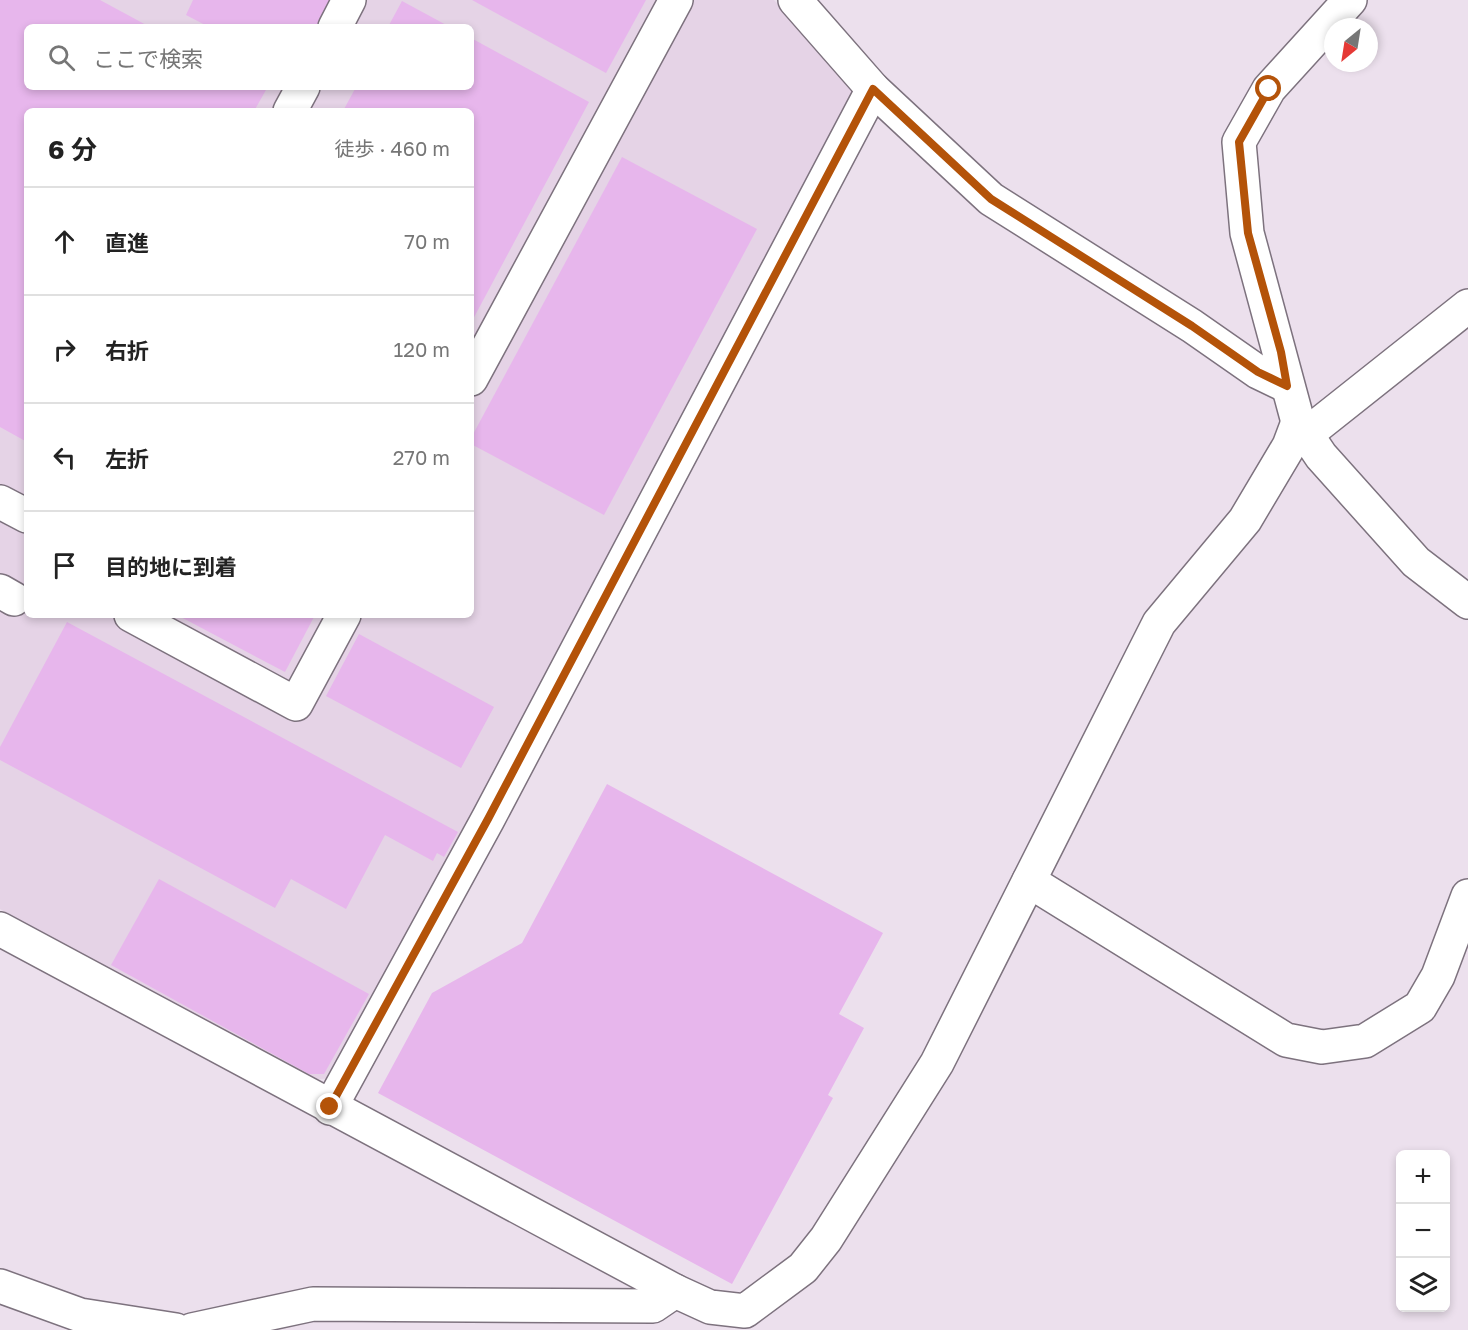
<!DOCTYPE html>
<html lang="ja">
<meta charset="utf-8">
<style>
:root{--surface:#fff;--page:#f6f6f6;--text:#222;--muted:#767676;--line:#e0e0e0}
body{margin:0;font-family:"Golos Text","Noto Sans JP",sans-serif;background:var(--page);color:var(--text)}
.controls{position:absolute;right:18px;bottom:18px;display:grid;overflow:hidden;border-radius:9px;box-shadow:0 3px 9px #0003}
.controls button{width:54px;height:54px;display:grid;place-items:center;padding:0;border:0;border-bottom:2px solid var(--line);background:var(--surface);color:var(--text);font:30px sans-serif}
.compass{position:absolute;left:1324px;top:18px;width:54px;height:54px;border-radius:50%;background:var(--surface);box-shadow:0 3px 9px #0003;rotate:210deg}
.stop{position:absolute;width:18px;height:18px;margin:-14px;border:4px solid #b45309;border-radius:50%;background:#fff}
.stop.end{background:#b45309;border-color:#fff;box-shadow:0 2px 6px #0008}
.list{margin:0;padding:0;list-style:none}
h2{display:flex;justify-content:space-between;align-items:center;height:78px;margin:0;padding:0 24px;font-size:26px}
h2 small{font-size:20px;font-weight:400;color:var(--muted)}
.list li{display:grid;grid-template-columns:39px 1fr auto;gap:18px;align-items:center;box-sizing:border-box;height:108px;padding:0 24px;border-top:2px solid var(--line)}
.list b{display:block;font-size:22px;white-space:nowrap}
.list em{font-size:20px;font-style:normal;color:var(--muted)}
.icon{flex:none;width:33px;height:33px;fill:none;stroke:currentColor;stroke-width:2;stroke-linecap:round;stroke-linejoin:round}
.map{position:relative;flex:none;width:1468px;height:1330px;overflow:hidden}
.search{position:absolute;background:var(--surface);box-shadow:0 3px 9px #0003;left:24px;top:24px;width:450px;height:66px;display:flex;align-items:center;gap:15px;box-sizing:border-box;padding:0 21px;border-radius:9px;color:var(--muted);font-size:22px}
.panel{position:absolute;background:var(--surface);box-shadow:0 3px 9px #0003;left:24px;top:108px;width:450px;height:510px;border-radius:9px}
.map>svg:first-child{display:block}
</style>
<div class="map">
<svg width="1468" height="1330" viewBox="0 0 1468 1330">
<rect width="100%" height="100%" fill="#ece0ed"/>
<path fill="#e5d3e6" fill-rule="evenodd" d="M0 0H774L851 88 854 103 331 1078 311 1080 0 909ZM27 27H471V87H27ZM27 111H471V615H27Z"/>
<g fill="#e7b6ec">
<path d="M0 0H100L150 27H27V87H260L266 90 254 111H27V442L0 427Z"/>
<path d="M193 0H336L323 27H209L186 15Z"/>
<path d="M472 0H646L606 73Z"/>
<path d="M402 1 450 27H388Z"/>
<path d="M471 38 589 102 471 323V111H343L356 87H471Z"/>
<path d="M622 157 757 229 604 515 471 444V438Z"/>
<path d="M177 615H315L285 672Z"/>
<path d="M67 622 458 832 444 857 437 853 433 861 385 835 346 909 291 879 275 908 0 760V747Z"/>
<path d="M359 634 494 707 461 768 326 696Z"/>
<path d="M607 784 883 933 839 1014 864 1028 828 1095 833 1098 732 1284 378 1093 432 993 522 943Z"/>
<path d="M159 879 369 994 324 1074H309L111 965Z"/>
</g>
<g fill="none" stroke-linecap="round" stroke-linejoin="round">
<defs>
<g id="minor">
<path d="M795 0 873 89 991 199 1192 326 1258 372 1287 386"/>
<path d="M1350 0 1269 89 1239 142 1247 233 1298 422 1321 456 1416 562 1468 602"/>
<path d="M335 27 349 0"/>
<path d="M290 111 303 87"/>
<path d="M471 379 676 0"/>
<path d="M1308 433 1468 306"/>
<path d="M0 502 27 516"/>
<path d="M0 591 14 599"/>
<path d="M131 615 296 704 344 615"/>
<path d="M1029 881 1286 1040 1322 1047 1365 1041 1420 1007 1438 976 1468 896"/>
<path d="M0 929 675 1291 710 1307 745 1311 803 1268 826 1239 937 1063 1159 623 1245 520 1289 446 1298 422"/>
<path d="M330 1108 488 819 873 89"/>
<path d="M0 1286 80 1315 176 1330"/>
<path d="M192 1330 313 1304 653 1306 675 1291"/>
</g>
</defs>
<use href="#minor" stroke="#7d727e" stroke-width="36"/>
<use href="#minor" stroke="#fff" stroke-width="33"/>
</g>
<g fill="none" stroke-linecap="round" stroke-linejoin="round">
<path stroke="#b45309" stroke-width="8" d="M330 1107 488 819 873 89 991 199 1192 326 1258 372 1287 386 1281 352 1248 233 1239 142 1269 89"/>
</g>
</svg>
<div class="controls">
<button>+</button>
<button>−</button>
<button><svg class="icon" aria-label="layers" viewBox="0 0 24 24"><path d="M12 4l9 5-9 5-9-5zM3 14l9 5 9-5"/></svg></button>
</div>
<svg class="compass" viewBox="-18 -18 36 36"><path d="M0-13l5 13h-10z" fill="#e53935"/><path d="M0 13l5-13h-10z" fill="#767676"/></svg>
<div class="stop" style="left:1269px;top:89px"></div>
<div class="stop end" style="left:330px;top:1107px"></div>
<div class="search"><svg class="icon" aria-label="search" viewBox="0 0 24 24"><circle cx="10" cy="10" r="6"/><path d="M15 15l6 6"/></svg>ここで検索</div>
<section class="panel">
<h2>6 分<small>徒歩 · 460 m</small></h2>
<ul class="list">
<li><svg class="icon" aria-label="ahead" viewBox="0 0 24 24"><path d="M12 20V5M6 11l6-6 6 6"/></svg><div><b>直進</b></div><em>70 m</em></li>
<li><svg class="icon" aria-label="right" viewBox="0 0 24 24"><path d="M7 20v-9h11M14 6l5 5-5 5"/></svg><div><b>右折</b></div><em>120 m</em></li>
<li><svg class="icon" aria-label="left" viewBox="0 0 24 24"><path d="M17 20v-9H6M10 6l-5 5 5 5"/></svg><div><b>左折</b></div><em>270 m</em></li>
<li><svg class="icon" aria-label="arrive" viewBox="0 0 24 24"><path d="M6 21V4h12l-3 4 3 4H6"/></svg><div><b>目的地に到着</b></div></li>
</ul>
</section>
</div>
